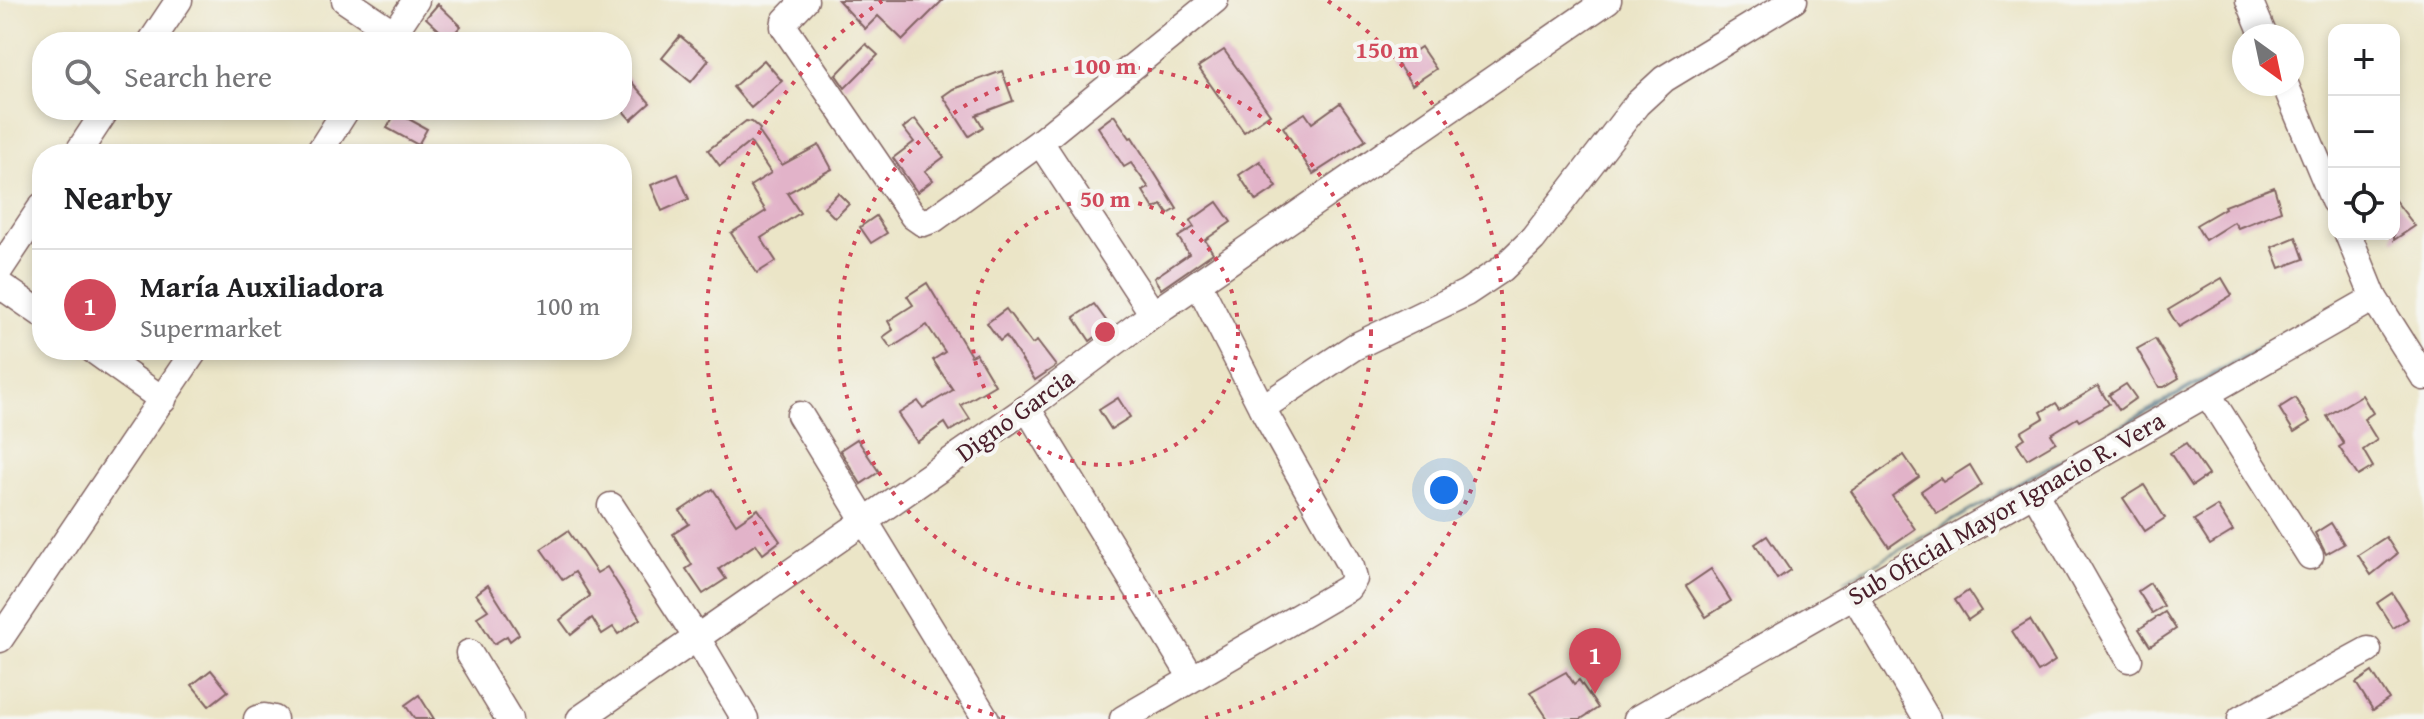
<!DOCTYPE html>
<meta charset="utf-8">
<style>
:root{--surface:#fff;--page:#f2f2f2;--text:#202124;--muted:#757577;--line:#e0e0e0;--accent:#d1495b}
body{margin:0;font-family:"Gentium Book Plus",serif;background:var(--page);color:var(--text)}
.controls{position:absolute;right:24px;top:24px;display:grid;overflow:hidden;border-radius:16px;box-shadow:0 4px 12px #0003}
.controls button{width:72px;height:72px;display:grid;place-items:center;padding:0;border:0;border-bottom:2px solid var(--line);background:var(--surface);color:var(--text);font:40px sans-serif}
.compass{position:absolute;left:2232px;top:24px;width:72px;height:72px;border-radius:50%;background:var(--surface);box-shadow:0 4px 12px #0003;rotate:147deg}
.you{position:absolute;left:1444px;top:490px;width:28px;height:28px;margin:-20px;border:6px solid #fff;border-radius:50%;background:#1a73e8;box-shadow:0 0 0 12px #1a73e833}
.badge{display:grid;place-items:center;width:52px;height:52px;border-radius:50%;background:var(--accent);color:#fff;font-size:26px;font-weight:700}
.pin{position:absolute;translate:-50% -66px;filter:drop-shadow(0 2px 4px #0008)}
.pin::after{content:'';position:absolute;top:42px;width:28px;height:24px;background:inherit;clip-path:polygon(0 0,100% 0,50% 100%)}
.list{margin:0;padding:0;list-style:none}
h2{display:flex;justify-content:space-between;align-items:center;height:104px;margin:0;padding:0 32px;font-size:34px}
h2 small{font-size:26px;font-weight:400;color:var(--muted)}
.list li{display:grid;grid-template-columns:52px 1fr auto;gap:24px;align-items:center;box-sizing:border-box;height:112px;padding:0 32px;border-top:2px solid var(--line)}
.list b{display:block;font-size:30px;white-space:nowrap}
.list p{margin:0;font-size:26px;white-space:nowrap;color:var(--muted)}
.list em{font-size:26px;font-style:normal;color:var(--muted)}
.icon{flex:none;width:44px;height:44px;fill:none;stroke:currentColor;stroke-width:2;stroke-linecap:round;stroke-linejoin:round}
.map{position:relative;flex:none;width:2424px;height:719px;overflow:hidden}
.search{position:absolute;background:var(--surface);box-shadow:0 4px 12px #0003;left:32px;top:32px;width:600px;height:88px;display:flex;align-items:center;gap:20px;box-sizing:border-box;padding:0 28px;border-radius:32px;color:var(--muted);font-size:30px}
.panel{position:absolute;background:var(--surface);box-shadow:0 4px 12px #0003;left:32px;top:144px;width:600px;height:216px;border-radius:32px}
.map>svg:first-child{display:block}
</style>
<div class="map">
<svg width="2424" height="719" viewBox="0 0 2424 719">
<rect width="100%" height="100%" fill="#f6f6f2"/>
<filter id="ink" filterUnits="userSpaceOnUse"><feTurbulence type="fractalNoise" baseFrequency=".0125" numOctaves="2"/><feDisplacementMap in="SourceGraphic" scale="16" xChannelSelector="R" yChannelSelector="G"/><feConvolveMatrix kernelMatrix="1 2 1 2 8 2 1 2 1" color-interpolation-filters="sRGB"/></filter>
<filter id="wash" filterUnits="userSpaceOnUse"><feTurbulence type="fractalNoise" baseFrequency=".006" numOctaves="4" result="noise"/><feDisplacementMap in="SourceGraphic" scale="32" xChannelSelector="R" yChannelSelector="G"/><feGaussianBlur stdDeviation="1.8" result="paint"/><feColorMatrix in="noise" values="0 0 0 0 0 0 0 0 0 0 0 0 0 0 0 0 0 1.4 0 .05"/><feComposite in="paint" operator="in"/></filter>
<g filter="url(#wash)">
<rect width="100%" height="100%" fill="#ebe5c7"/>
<path fill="#5dc4da" stroke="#547282" stroke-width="2" d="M2322 312 2323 315 1844 581Z"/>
<g id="blocks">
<g fill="#e2b3c9">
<path d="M838 0H943L903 40 878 16 865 29Z"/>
<path d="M438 4 461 26 449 39 426 18Z"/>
<path d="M680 36 709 60 691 82 662 58Z"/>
<path d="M866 44 878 55 845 88 836 75Z"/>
<path d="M1421 47 1436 69 1412 85 1397 63Z"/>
<path d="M1224 50 1270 114 1244 132 1198 67Z"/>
<path d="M764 60 782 81 751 108 733 87Z"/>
<path d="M622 71 650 103 631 120 622 110Z"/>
<path d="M1002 71 1013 101 976 115 983 127 969 136 943 96 953 89Z"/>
<path d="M1340 103 1366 140 1313 174 1283 127 1305 113 1312 123Z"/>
<path d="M396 112 427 129 418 145 387 128Z"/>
<path d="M1114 115 1130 138 1132 137 1177 209 1168 214 1162 205 1154 209 1143 191 1149 188 1131 163 1124 167 1098 127Z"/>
<path d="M915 119 944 157 925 171 933 180 917 192 893 158 914 142 903 128Z"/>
<path d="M746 121 752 122 760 129 759 132 782 165 819 145 832 169 787 193 800 213 761 238 776 261 757 273 731 233 766 211 750 186 771 173 750 142 720 166 708 150Z"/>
<path d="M1260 161 1277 187 1256 201 1239 175Z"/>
<path d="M678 174 689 199 662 211 651 185Z"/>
<path d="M2274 187 2281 211 2238 228 2234 222 2205 240 2196 225 2225 208 2224 206Z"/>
<path d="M838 193 849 204 835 218 824 207Z"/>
<path d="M2394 199 2415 226 2394 240Z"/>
<path d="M1217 202 1231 222 1205 240 1213 253 1161 289 1154 278 1189 254 1178 237 1194 227 1190 221Z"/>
<path d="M876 216 887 233 871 243 860 227Z"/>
<path d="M2296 237 2304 259 2280 268 2272 247Z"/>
<path d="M2222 278 2232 295 2179 327 2168 310Z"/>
<path d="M927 283 971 356 976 353 995 385 961 405 970 419 950 431 945 423 917 442 898 414 918 401 923 408 953 390 933 360 945 352 927 325 891 348 883 337 893 330 888 321 913 305 907 296Z"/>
<path d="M1094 304 1110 326 1090 341 1074 317Z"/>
<path d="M1006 309 1032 344 1037 341 1056 366 1035 380 1006 336 1000 341 987 323Z"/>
<path d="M2155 339 2179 378 2164 387H2159L2137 349Z"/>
<path d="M2126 384 2136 398 2119 410 2109 395Z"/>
<path d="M2098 386 2109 404 2079 421 2077 418 2051 434 2056 442 2027 459 2017 443 2025 438 2021 432 2044 418 2041 412 2056 403 2060 409Z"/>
<path d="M2362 395 2373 413 2364 419 2377 440 2363 450 2373 467 2358 476 2339 447 2344 444 2327 416Z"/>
<path d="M1118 398 1130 417 1111 429 1099 410Z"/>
<path d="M2295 398 2310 422 2294 432 2279 408Z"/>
<path d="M857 439 879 472 861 484 840 450Z"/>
<path d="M2186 443 2208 475 2192 486 2170 453Z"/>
<path d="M1904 455 1919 477 1892 496 1915 529 1889 547 1851 491Z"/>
<path d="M1970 465 1982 485 1937 514 1921 491 1940 478 1943 482Z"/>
<path d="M2144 485 2165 518 2145 531 2123 498Z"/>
<path d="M713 489 736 524 758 509 780 541 763 554 756 544 719 569 726 579 703 594 686 569 692 565 673 534 689 524 680 511Z"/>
<path d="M2217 506 2233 531 2210 545 2194 520Z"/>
<path d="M2331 523 2344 544 2326 554 2315 533Z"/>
<path d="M568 531 597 573 607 567 640 619 618 634 613 627 602 634 592 618 571 635 560 620 590 596 575 572 563 580 541 549Z"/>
<path d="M1767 536 1790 570 1777 579 1755 544Z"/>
<path d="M2386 537 2397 554 2371 575 2358 555Z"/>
<path d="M1711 569 1731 601 1706 617 1686 586Z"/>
<path d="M2150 583 2164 606 2152 613 2138 591Z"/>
<path d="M488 585 519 634 510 641 507 636 494 644 477 617 488 610 476 594Z"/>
<path d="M1968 591 1981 611 1968 620 1955 600Z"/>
<path d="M2392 593 2408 619 2393 628 2377 603Z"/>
<path d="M2165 612 2176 629 2150 646 2139 629Z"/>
<path d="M2030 620 2055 661 2038 672 2012 631Z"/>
<path d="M211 670 228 691 209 706 192 685Z"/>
<path d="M1566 672 1574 684 1579 680 1598 708 1581 719H1548L1530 692Z"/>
<path d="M2372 672 2389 699 2373 710 2356 683Z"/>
<path d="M419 695 434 719H415L405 705Z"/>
</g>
</g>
</g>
<g filter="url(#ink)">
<use href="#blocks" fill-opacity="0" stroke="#826462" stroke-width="2"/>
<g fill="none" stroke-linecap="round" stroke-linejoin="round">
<defs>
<g id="minor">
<path d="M345 0 394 33"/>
<path d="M805 0 785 21 784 27 913 216 923 223 934 219 1040 142 1215 0"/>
<path d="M2249 0 2264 36"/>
<path d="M151 42 179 0"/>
<path d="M388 42 416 0"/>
<path d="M2285 84 2334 201"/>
<path d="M1040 142 1153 314"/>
<path d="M77 154 106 110"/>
<path d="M318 154 346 110"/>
<path d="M2348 234 2374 298 2424 377"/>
<path d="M0 269 42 206"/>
<path d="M0 285 42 314"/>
<path d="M93 350 163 400"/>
<path d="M2207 393 2310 556"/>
<path d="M1027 408 1192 678"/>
<path d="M1262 408 1354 347 1466 293 1502 269 1533 239 1637 104 1664 79 1794 0"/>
<path d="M800 415 986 719"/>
<path d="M2034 492 2129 659"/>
<path d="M611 506 697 638 745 719"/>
<path d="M1854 595 1927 719"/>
<path d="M0 639 195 350"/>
<path d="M469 653 509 719"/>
<path d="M257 719 264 717 274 719"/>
<path d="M580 719 1027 408 1153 314 1608 0"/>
<path d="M1123 719 1348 588 1354 579 1351 567 1262 408 1198 283"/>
<path d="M1637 719 2374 298"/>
<path d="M2241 719 2368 650"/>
</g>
</defs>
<use href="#minor" stroke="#826462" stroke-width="29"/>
<use href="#minor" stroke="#fff" stroke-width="26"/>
</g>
</g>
<g fill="none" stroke="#d1495b" stroke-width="4" stroke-dasharray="4 8">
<circle cx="1105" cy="332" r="133"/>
<circle cx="1105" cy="332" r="266"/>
<path d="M1005 718A399 399 0 0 1 882 1M1328 1A399 399 0 0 1 1205 718"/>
</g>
<g text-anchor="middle" stroke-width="8" stroke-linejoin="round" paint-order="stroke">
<g font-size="26" fill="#4a1f2b" stroke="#f6f6f2">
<text transform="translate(1015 415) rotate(-36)" y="9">Digno Garcia</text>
<text transform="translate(2006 508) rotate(-30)" y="9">Sub Oficial Mayor Ignacio R. Vera</text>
</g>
</g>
<circle cx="1105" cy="332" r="12" fill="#d1495b" stroke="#f6f6f2" stroke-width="4"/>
<g font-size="24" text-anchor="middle" font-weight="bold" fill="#d1495b" stroke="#f6f6f2" stroke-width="8" stroke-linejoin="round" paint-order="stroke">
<text x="1387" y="58">150 m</text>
<text x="1105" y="74">100 m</text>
<text x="1105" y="207">50 m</text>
</g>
</svg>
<div class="controls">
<button>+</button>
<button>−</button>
<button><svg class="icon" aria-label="locate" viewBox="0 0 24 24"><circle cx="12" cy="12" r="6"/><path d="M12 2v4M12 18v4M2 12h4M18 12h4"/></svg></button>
</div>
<svg class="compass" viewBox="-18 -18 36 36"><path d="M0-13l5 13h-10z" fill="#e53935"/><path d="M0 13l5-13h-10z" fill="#757577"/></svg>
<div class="you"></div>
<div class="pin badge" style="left:1595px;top:694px">1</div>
<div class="search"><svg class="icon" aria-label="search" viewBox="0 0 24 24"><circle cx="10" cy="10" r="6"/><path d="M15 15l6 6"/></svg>Search here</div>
<section class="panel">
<h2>Nearby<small></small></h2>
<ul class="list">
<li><span class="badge">1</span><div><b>María Auxiliadora</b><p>Supermarket</p></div><em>100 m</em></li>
</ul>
</section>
</div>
